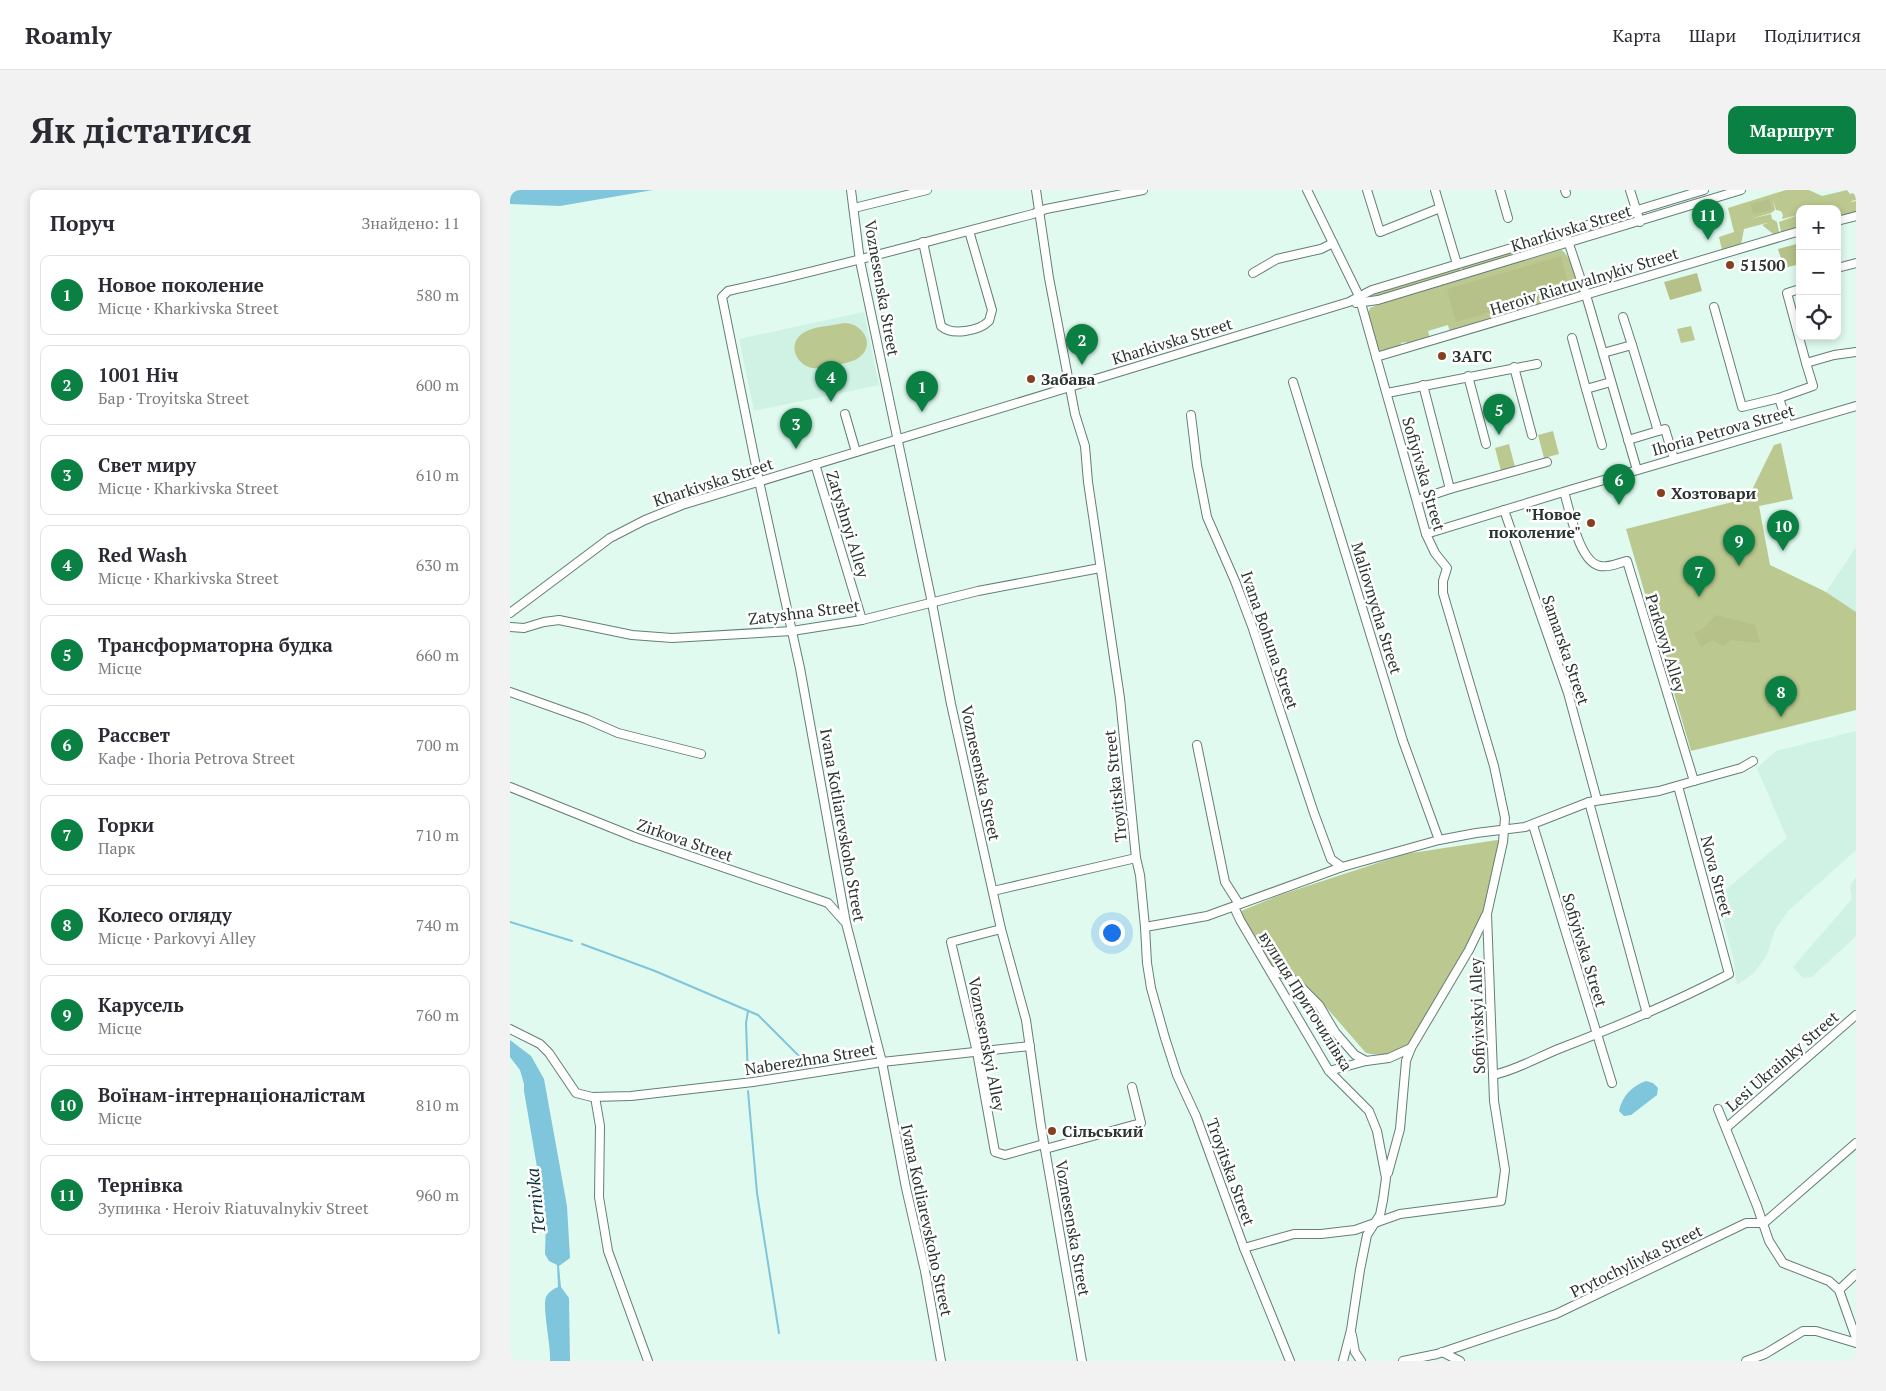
<!DOCTYPE html>
<html lang="uk">
<meta charset="utf-8">
<style>
:root{--surface:#fff;--page:#f2f2f3;--text:#2b2b33;--muted:#7c7c81;--line:#e1e1e2;--accent:#0b8043}
body{margin:0;font-family:"PT Serif",serif;background:var(--page);color:var(--text)}
.controls{position:absolute;right:15px;top:15px;display:grid;overflow:hidden;border-radius:10px;box-shadow:0 2px 8px #0003}
.controls button{width:45px;height:45px;display:grid;place-items:center;padding:0;border:0;border-bottom:1px solid var(--line);background:var(--surface);color:var(--text);font:25px sans-serif}
.you{position:absolute;left:601px;top:742px;width:18px;height:18px;margin:-12px;border:4px solid #fff;border-radius:50%;background:#1a73e8;box-shadow:0 0 0 8px #1a73e833}
.badge{display:grid;place-items:center;width:32px;height:32px;border-radius:50%;background:var(--accent);color:#fff;font-size:16px;font-weight:700}
.pin{position:absolute;translate:-50% -41px;filter:drop-shadow(0 1px 2px #0008)}
.pin::after{content:'';position:absolute;top:26px;width:18px;height:15px;background:inherit;clip-path:polygon(0 0,100% 0,50% 100%)}
.list{margin:0;padding:0;list-style:none}
h2{display:flex;justify-content:space-between;align-items:center;height:65px;margin:0;padding:0 20px;font-size:21px}
h2 small{font-size:16px;font-weight:400;color:var(--muted)}
.list li{display:grid;grid-template-columns:32px 1fr auto;gap:15px;align-items:center;box-sizing:border-box;height:80px;margin:0 10px 10px;padding:0 10px;border:1px solid var(--line);border-radius:10px}
.list b{display:block;font-size:19px;white-space:nowrap}
.list p{margin:0;font-size:16px;white-space:nowrap;color:var(--muted)}
.list em{font-size:16px;font-style:normal;color:var(--muted)}
.icon{flex:none;width:28px;height:28px;fill:none;stroke:currentColor;stroke-width:2;stroke-linecap:round;stroke-linejoin:round}
.map{position:relative;flex:none;width:1346px;height:1171px;overflow:hidden;border-radius:10px}
header{display:flex;align-items:center;gap:30px;box-sizing:border-box;height:70px;padding:0 25px;background:var(--surface);border-bottom:1px solid var(--line)}
header strong{font-size:24px}
nav{display:flex;gap:28px;margin-inline-start:auto;font-size:18px}
.intro{display:flex;align-items:center;justify-content:space-between;box-sizing:border-box;height:120px;padding:0 30px}
h1{margin:0;font-size:35px}
.button{padding:12px 22px;border-radius:10px;background:var(--accent);color:#fff;font-size:18px;font-weight:700}
main{display:flex;gap:30px;padding:0 30px}
aside{flex:1;background:var(--surface);border-radius:10px;box-shadow:0 2px 8px #0003}
.map>svg:first-child{display:block}
</style>
<header>
<strong>Roamly</strong>
<nav><a>Карта</a><a>Шари</a><a>Поділитися</a></nav>
</header>
<div class="intro"><h1>Як дістатися</h1><a class="button">Маршрут</a></div>
<main>
<aside>
<h2>Поруч<small>Знайдено: 11</small></h2>
<ul class="list">
<li><span class="badge">1</span><div><b>Новое поколение</b><p>Місце · Kharkivska Street</p></div><em>580 m</em></li>
<li><span class="badge">2</span><div><b>1001 Ніч</b><p>Бар · Troyitska Street</p></div><em>600 m</em></li>
<li><span class="badge">3</span><div><b>Свет миру</b><p>Місце · Kharkivska Street</p></div><em>610 m</em></li>
<li><span class="badge">4</span><div><b>Red Wash</b><p>Місце · Kharkivska Street</p></div><em>630 m</em></li>
<li><span class="badge">5</span><div><b>Трансформаторна будка</b><p>Місце</p></div><em>660 m</em></li>
<li><span class="badge">6</span><div><b>Рассвет</b><p>Кафе · Ihoria Petrova Street</p></div><em>700 m</em></li>
<li><span class="badge">7</span><div><b>Горки</b><p>Парк</p></div><em>710 m</em></li>
<li><span class="badge">8</span><div><b>Колесо огляду</b><p>Місце · Parkovyi Alley</p></div><em>740 m</em></li>
<li><span class="badge">9</span><div><b>Карусель</b><p>Місце</p></div><em>760 m</em></li>
<li><span class="badge">10</span><div><b>Воїнам-інтернаціоналістам</b><p>Місце</p></div><em>810 m</em></li>
<li><span class="badge">11</span><div><b>Тернівка</b><p>Зупинка · Heroiv Riatuvalnykiv Street</p></div><em>960 m</em></li>
</ul>
</aside>
<div class="map">
<svg width="1346" height="1171" viewBox="0 0 1346 1171">
<rect width="100%" height="100%" fill="#e0faf0"/>
<g fill="#cff2e4">
<path d="M354 122 369 195 244 221 229 149Z"/>
<path d="M1346 357V422L1316 402Z"/>
<path d="M1346 541V660L1278 721 1264 742 1257 765 1244 783 1227 795 1223 767 1207 707 1277 648 1247 578 1266 561Z"/>
<path d="M1346 687V746L1302 787 1293 788 1283 777 1342 709 1340 696Z"/>
</g>
<g fill="#bbc88f">
<path d="M1276 0H1299L1312 6 1337 0 1340 4 1346 2V10L1342 11 1341 9 1342 12 1346 11V24L1327 30V19H1290V41L1272 46 1269 32 1288 25 1272 29 1273 25 1271 21 1266 20 1263 10 1265 20 1261 23 1240 29 1261 24 1262 29 1267 32 1270 46 1267 47 1252 35 1260 32 1234 39 1231 55 1212 60 1209 47 1224 42 1218 18Z"/>
<path d="M1116 28H1119L1117 31 1069 45H1065L1068 42Z"/>
<path d="M1043 50 1046 51 1044 53 953 81 951 77Z"/>
<path d="M1051 60C1060 63 1067 90 1070 100V104L940 142 938 135 918 141 920 149 898 155 896 152 891 153V157L870 162 867 159 858 123 860 118 867 115Z"/>
<path d="M950 78 951 81 867 106H863L866 103Z"/>
<path d="M334 133C354 133 367 157 347 169 337 174 321 176 309 178 290 181 274 156 293 143 303 136 322 136 334 133Z"/>
<path d="M1181 136 1185 150 1171 153 1167 139Z"/>
<path d="M1043 241 1049 264 1034 268 1028 245Z"/>
<path d="M1271 253 1283 309 1249 316 1260 375 1316 402 1346 422V520L1181 561 1116 339 1238 308 1264 255Z"/>
<path d="M999 254 1005 277 991 281 985 258Z"/>
<path d="M987 650 994 653 979 726 904 852C889 864 874 867 856 863L802 801 786 787 763 777 741 745 731 721 770 705 895 664Z"/>
</g>
<g fill="#b5c189">
<path d="M1259 9 1262 20 1243 24 1241 14Z"/>
<path d="M1290 53V74L1274 78 1268 59Z"/>
<path d="M1051 66 1060 100 946 132 937 99Z"/>
<path d="M1187 83 1192 101 1160 110 1154 92Z"/>
<path d="M1206 425 1245 435 1250 453 1221 450 1213 456 1202 450 1191 457 1184 443 1195 437Z"/>
</g>
<g fill="#7fc5dc">
<path d="M0 0H143L50 16 0 14Z"/>
<path d="M0 850 21 866 34 889 57 1016 60 1068 49 1076 51 1097 59 1108 60 1171H40C41 1156 32 1117 36 1107 38 1103 43 1099 48 1097L47 1075 39 1071 35 1064 36 1030 14 901V894L10 880 0 867Z"/>
<path d="M1136 891 1143 893 1148 898 1147 905 1121 925 1114 926 1109 921C1112 906 1122 896 1136 891Z"/>
</g>
<g fill="none" stroke-linecap="round" stroke-linejoin="round">
<g stroke="#7fc5dc" stroke-width="2">
<path d="M0 732 62 751"/>
<path d="M72 754 145 781 248 825 287 864 302 875"/>
<path d="M238 888 236 833 238 821"/>
<path d="M238 901 247 1003 269 1143"/>
</g>
<defs>
<g id="minor">
<path d="M341 0 350 71 422 413 441 514 491 739 516 830 531 936 572 1171"/>
<path d="M526 0 539 88 565 224 575 256 578 292 610 508 626 668 630 685 635 737 637 773 641 798 655 848 667 885 686 926 734 1058 780 1171"/>
<path d="M857 0 870 42 930 18"/>
<path d="M925 0 947 74"/>
<path d="M990 0 998 28"/>
<path d="M1055 0 1056 3"/>
<path d="M1120 0 1130 32"/>
<path d="M344 18 417 0"/>
<path d="M1327 31 1346 26"/>
<path d="M1057 48 1076 105 1127 280"/>
<path d="M413 52 431 136C442 146 469 141 479 131L482 120 459 41"/>
<path d="M1327 78 1346 73"/>
<path d="M743 83 767 69 811 59 823 53"/>
<path d="M1290 99 1277 103 1296 173 1324 165 1346 162"/>
<path d="M846 113 868 110 1231 0"/>
<path d="M1204 117 1232 217 1269 208 1278 236"/>
<path d="M1113 127 1122 155"/>
<path d="M1062 148 1076 199 1101 192"/>
<path d="M1093 163 1122 155 1148 241"/>
<path d="M866 167 1290 41"/>
<path d="M1004 177 1022 245"/>
<path d="M958 186 976 254"/>
<path d="M783 192 893 551 929 650"/>
<path d="M913 195 940 299 1037 272"/>
<path d="M1076 199 1092 255"/>
<path d="M877 203 1027 174"/>
<path d="M1269 208 1303 196 1296 173"/>
<path d="M335 224 346 262"/>
<path d="M681 225 687 275 697 327 725 391 742 436 804 623 821 669 832 677"/>
<path d="M1118 250 1155 239 1164 269"/>
<path d="M305 274 352 430"/>
<path d="M1054 302C1060 321 1069 372 1090 376 1099 378 1108 373 1117 371L1184 591 1231 578 1243 571"/>
<path d="M907 310 940 299"/>
<path d="M994 320 1058 503 1087 610"/>
<path d="M916 344 1063 299 1346 216"/>
<path d="M0 423 100 348 135 330 172 315 839 112 862 100 1194 0"/>
<path d="M0 437 14 438 34 432 49 430 122 445 162 448 282 441 352 430 468 401 590 378"/>
<path d="M0 502 76 529 108 543 191 564"/>
<path d="M687 555 715 692 729 714"/>
<path d="M0 597 127 648 318 713 334 731"/>
<path d="M1079 612 1137 824"/>
<path d="M1023 635 1102 893"/>
<path d="M483 701 626 668"/>
<path d="M724 717 730 730 819 881 859 921 867 941 876 988 873 1010 870 1025 857 1045 850 1080 841 1140 833 1171"/>
<path d="M635 737 697 726 832 677 929 650 966 643 1015 637 1079 612 1149 601 1184 591"/>
<path d="M491 739 441 752 467 862 485 962 495 965 534 954"/>
<path d="M760 780 779 786 794 800 809 815 825 842 845 865 856 871 879 868 901 858 959 760 976 725"/>
<path d="M0 839 30 854 39 863 66 903 82 907 121 906 243 892 372 872 520 856"/>
<path d="M819 881 856 871"/>
<path d="M983 885C1007 880 1028 867 1051 858 1108 836 1164 813 1219 784L1168 596"/>
<path d="M85 907 90 936 89 1007 98 1061 138 1171"/>
<path d="M1208 919 1247 1016 1259 1051 1273 1073 1319 1091 1329 1100 1346 1148"/>
<path d="M1216 938 1346 825"/>
<path d="M535 959 631 933 622 897"/>
<path d="M878 983 890 939 896 871 901 858"/>
<path d="M1254 1033 1346 953"/>
<path d="M734 1058 784 1044H811L845 1040 890 1024 991 1011 995 980 984 911 977 724 993 652 995 628 984 576 933 403V391L937 378 925 363 916 344 849 106 797 0"/>
<path d="M1329 1100 1346 1084"/>
<path d="M842 1145 845 1162 851 1171"/>
<path d="M932 1162 950 1171"/>
<path d="M431 1171 415 1081 396 998 372 872 336 733 290 478 249 291 212 107 218 101C321 79 421 50 523 24L536 19 633 0"/>
<path d="M893 1171 927 1164 1046 1124 1236 1033H1254"/>
<path d="M1236 1171 1255 1164 1293 1141H1306L1346 1153"/>
</g>
</defs>
<use href="#minor" stroke="#667e74" stroke-width="10"/>
<use href="#minor" stroke="#fff" stroke-width="8"/>
</g>
<g fill="#873f21" stroke="#fff" stroke-width="2">
<circle cx="1220" cy="75" r="5"/>
<circle cx="932" cy="166" r="5"/>
<circle cx="521" cy="189" r="5"/>
<circle cx="1151" cy="303" r="5"/>
<circle cx="1081" cy="333" r="5"/>
<circle cx="542" cy="941" r="5"/>
</g>
<g text-anchor="middle" stroke-width="5" stroke-linejoin="round" paint-order="stroke">
<g font-size="16" fill="#2a3430" stroke="#fff">
<text transform="translate(1061 38) rotate(-17)" y="6">Kharkivska Street</text>
<text transform="translate(1074 91) rotate(-17)" y="6">Heroiv Riatuvalnykiv Street</text>
<text transform="translate(372 98) rotate(80)" y="6">Voznesenska Street</text>
<text transform="translate(662 151) rotate(-17)" y="6">Kharkivska Street</text>
<text transform="translate(1213 240) rotate(-16)" y="6">Ihoria Petrova Street</text>
<text transform="translate(914 284) rotate(74)" y="6">Sofiyivska Street</text>
<text transform="translate(203 292) rotate(-18)" y="6">Kharkivska Street</text>
<text transform="translate(338 334) rotate(73)" y="6">Zatyshnyi Alley</text>
<text transform="translate(867 418) rotate(73)" y="6">Maliovnycha Street</text>
<text transform="translate(294 422) rotate(-7)" y="6">Zatyshna Street</text>
<text transform="translate(760 450) rotate(71)" y="6">Ivana Bohuna Street</text>
<text transform="translate(1156 453) rotate(73)" y="6">Parkovyi Alley</text>
<text transform="translate(1056 460) rotate(71)" y="6">Samarska Street</text>
<text transform="translate(471 583) rotate(78)" y="6">Voznesenska Street</text>
<text transform="translate(605 596) rotate(-96)" y="6">Troyitska Street</text>
<text transform="translate(333 635) rotate(80)" y="6">Ivana Kotliarevskoho Street</text>
<text transform="translate(175 650) rotate(19)" y="6">Zirkova Street</text>
<text transform="translate(1207 686) rotate(75)" y="6">Nova Street</text>
<text transform="translate(1075 760) rotate(73)" y="6">Sofiyivska Street</text>
<text transform="translate(796 811) rotate(58)" y="6">вулиця Приточилівка</text>
<text transform="translate(967 826) rotate(-92)" y="6">Sofiyivskyi Alley</text>
<text transform="translate(477 854) rotate(79)" y="6">Voznesenskyi Alley</text>
<text transform="translate(300 869) rotate(-9)" y="6">Naberezhna Street</text>
<text transform="translate(1272 871) rotate(-41)" y="6">Lesi Ukrainky Street</text>
<text transform="translate(721 982) rotate(70)" y="6">Troyitska Street</text>
<text transform="translate(417 1030) rotate(78)" y="6">Ivana Kotliarevskoho Street</text>
<text transform="translate(563 1038) rotate(80)" y="6">Voznesenska Street</text>
<text transform="translate(1126 1071) rotate(-26)" y="6">Prytochylivka Street</text>
</g>
<g font-size="16" font-weight="bold" fill="#2a3430" stroke="#fff" text-anchor="start">
<text x="1230" y="81">51500</text>
<text x="942" y="172">ЗАГС</text>
<text x="531" y="195">Забава</text>
<text x="1161" y="309">Хозтовари</text>
<text x="1071" y="330" text-anchor="end">"Новое<tspan x="1071" dy="18">поколение"</tspan></text>
<text x="552" y="947">Сільський</text>
</g>
<g font-size="18" font-style="italic" fill="#0e313b" stroke="#fff">
<text transform="translate(26 1011) rotate(-96)" y="6">Ternivka</text>
</g>
</g>
</svg>
<div class="controls">
<button>+</button>
<button>−</button>
<button><svg class="icon" aria-label="locate" viewBox="0 0 24 24"><circle cx="12" cy="12" r="6"/><path d="M12 2v4M12 18v4M2 12h4M18 12h4"/></svg></button>
</div>
<div class="you"></div>
<div class="pin badge" style="left:412px;top:222px">1</div>
<div class="pin badge" style="left:572px;top:175px">2</div>
<div class="pin badge" style="left:286px;top:259px">3</div>
<div class="pin badge" style="left:321px;top:212px">4</div>
<div class="pin badge" style="left:989px;top:245px">5</div>
<div class="pin badge" style="left:1109px;top:315px">6</div>
<div class="pin badge" style="left:1189px;top:407px">7</div>
<div class="pin badge" style="left:1271px;top:527px">8</div>
<div class="pin badge" style="left:1229px;top:376px">9</div>
<div class="pin badge" style="left:1273px;top:361px">10</div>
<div class="pin badge" style="left:1198px;top:50px">11</div>
</div>
</main>
